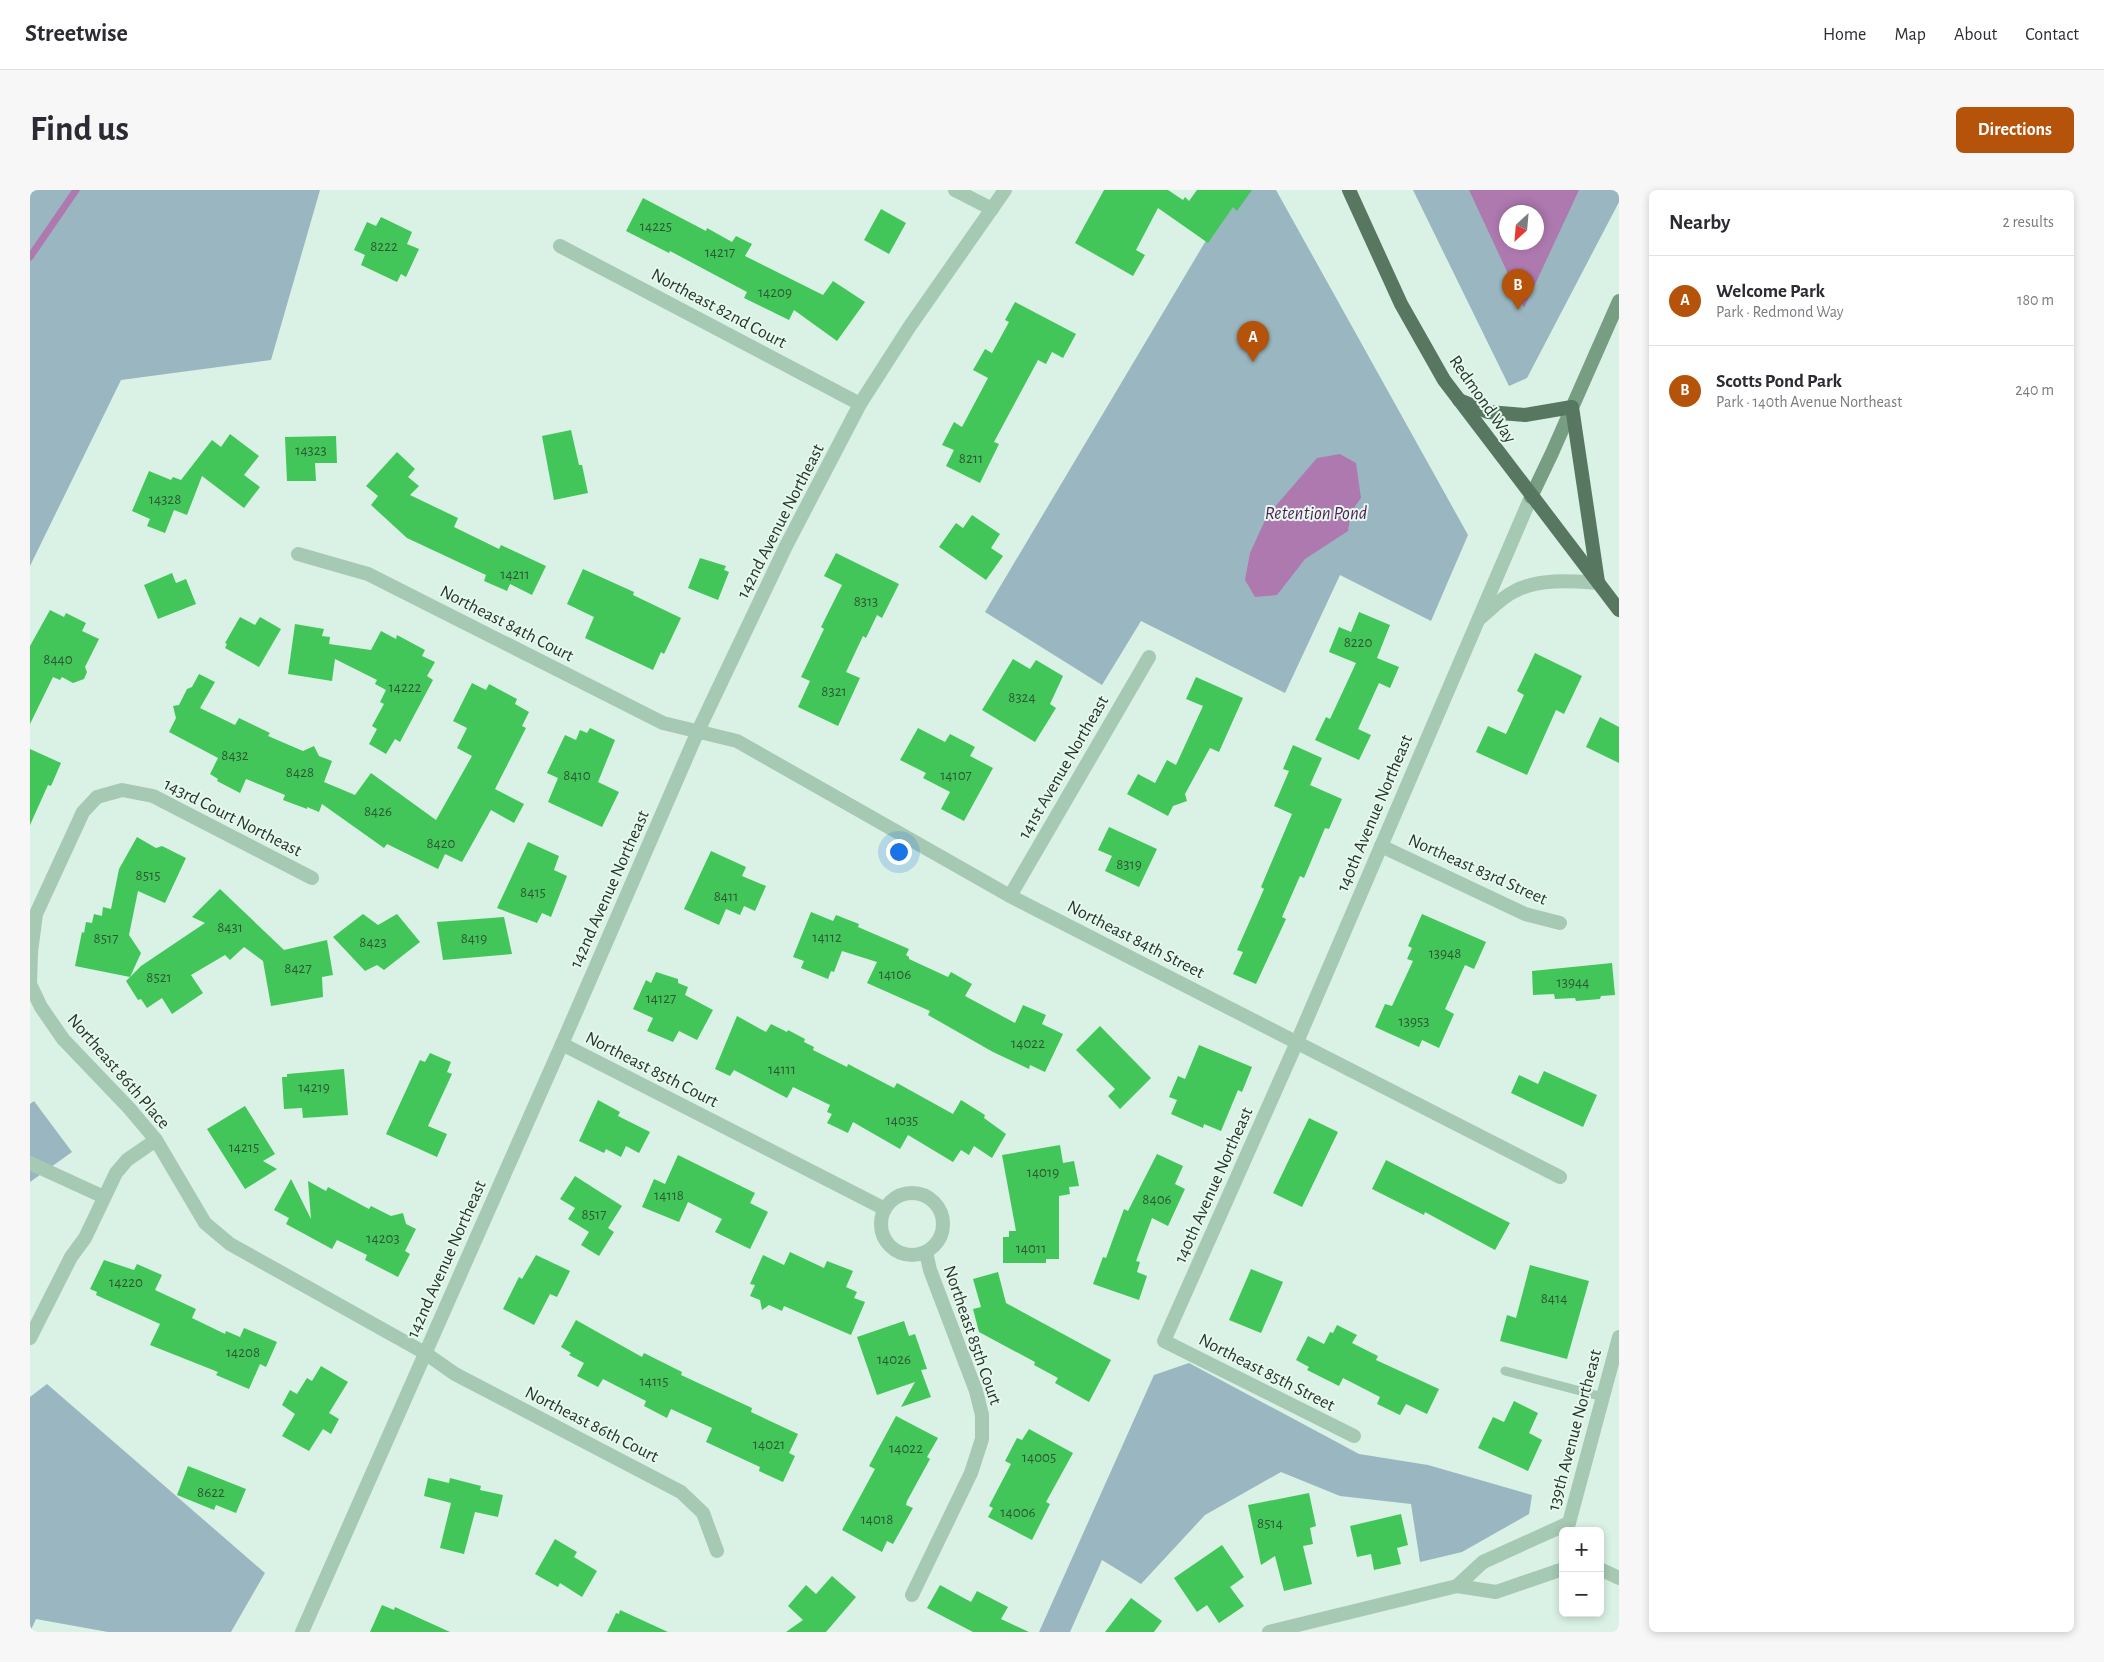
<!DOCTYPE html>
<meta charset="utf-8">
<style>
:root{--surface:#fff;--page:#f7f7f7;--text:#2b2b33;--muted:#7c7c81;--line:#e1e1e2;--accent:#b45309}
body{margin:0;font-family:"Alegreya Sans",sans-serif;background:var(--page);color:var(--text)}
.controls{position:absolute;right:15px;bottom:15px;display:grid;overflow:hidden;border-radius:8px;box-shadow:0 2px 8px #0003}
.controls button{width:45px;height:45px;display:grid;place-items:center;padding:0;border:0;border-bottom:1px solid var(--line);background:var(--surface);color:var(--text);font:25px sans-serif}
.compass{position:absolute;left:1469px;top:15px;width:45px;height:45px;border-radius:50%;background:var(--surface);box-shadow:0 2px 8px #0003;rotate:206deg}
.you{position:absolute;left:868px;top:661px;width:18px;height:18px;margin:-12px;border:4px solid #fff;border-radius:50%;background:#1a73e8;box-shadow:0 0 0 8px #1a73e833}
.badge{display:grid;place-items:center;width:32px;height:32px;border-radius:50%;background:var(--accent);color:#fff;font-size:16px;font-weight:700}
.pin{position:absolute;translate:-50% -41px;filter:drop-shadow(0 1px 2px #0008)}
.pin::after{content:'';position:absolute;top:26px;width:18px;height:15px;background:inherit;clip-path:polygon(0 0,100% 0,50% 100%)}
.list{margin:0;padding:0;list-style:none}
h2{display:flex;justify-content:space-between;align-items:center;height:65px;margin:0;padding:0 20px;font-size:21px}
h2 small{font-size:16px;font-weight:400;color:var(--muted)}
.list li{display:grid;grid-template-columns:32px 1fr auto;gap:15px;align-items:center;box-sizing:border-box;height:90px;padding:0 20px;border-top:1px solid var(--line)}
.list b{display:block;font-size:19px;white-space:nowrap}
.list p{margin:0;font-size:16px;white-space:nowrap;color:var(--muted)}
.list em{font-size:16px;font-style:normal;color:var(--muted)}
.map{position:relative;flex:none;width:1589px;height:1442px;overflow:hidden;border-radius:8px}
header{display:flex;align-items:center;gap:30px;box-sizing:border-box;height:70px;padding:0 25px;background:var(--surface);border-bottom:1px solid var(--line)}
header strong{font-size:24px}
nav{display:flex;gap:28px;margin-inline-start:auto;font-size:18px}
.intro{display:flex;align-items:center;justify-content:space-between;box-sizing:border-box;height:120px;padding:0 30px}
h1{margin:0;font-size:35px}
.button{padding:12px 22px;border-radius:8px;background:var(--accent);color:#fff;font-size:18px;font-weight:700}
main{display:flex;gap:30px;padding:0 30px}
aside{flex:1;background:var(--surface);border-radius:8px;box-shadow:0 2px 8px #0003}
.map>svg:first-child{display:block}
</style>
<header>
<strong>Streetwise</strong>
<nav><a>Home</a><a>Map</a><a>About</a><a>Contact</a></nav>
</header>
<div class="intro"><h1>Find us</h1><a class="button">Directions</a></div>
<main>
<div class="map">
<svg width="1589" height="1442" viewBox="0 0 1589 1442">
<rect width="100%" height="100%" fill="#daf1e5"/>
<g fill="#9ab6c0" fill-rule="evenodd">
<path d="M0 0H290L241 170 91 190 0 376Z"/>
<path d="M1206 0H1246L1438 345 1401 431 1310 385 1255 503 1111 431 1072 495 955 422Z"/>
<path d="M1383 0H1589V12L1497 188 1479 196ZM1476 22H1506V52H1476Z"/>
<path d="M4 911 42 962 0 992V914Z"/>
<path d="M1159 1173 1329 1264 1398 1275 1502 1305 1499 1324 1432 1362 1390 1372 1381 1314 1310 1306 1251 1282 1175 1325 1111 1394 1072 1370 1040 1442H1009L1124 1185Z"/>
<path d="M17 1194 235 1383 201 1442H78L6 1429 0 1442V1207Z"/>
</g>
<g fill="#ad79af" fill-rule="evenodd">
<path d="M1439 0H1549L1494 118ZM1476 22H1506V52H1476Z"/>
<path d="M1310 264 1326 273 1331 308 1321 322 1318 341 1275 369 1247 405 1225 407 1215 390 1220 363 1237 326 1287 268Z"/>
</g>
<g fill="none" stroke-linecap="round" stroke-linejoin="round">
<path stroke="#ad79af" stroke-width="7" d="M0 67 46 0"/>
</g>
<g fill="#43c659">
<path d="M1074 0H1138L1153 10 1155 7 1159 11 1167 0H1222L1207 21 1203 17 1178 53 1128 18 1106 60 1115 65 1103 86 1045 53Z"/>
<path d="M613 8 676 41 677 38 702 52 706 46 722 54 715 66 793 105 803 91 835 112 807 151 764 120 759 130 714 108 717 102 640 61 639 63 596 41Z"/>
<path d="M851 19 876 33 859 64 834 50Z"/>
<path d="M351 27 382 42 377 54 389 59 376 87 371 84 367 92 331 75 335 65 324 60 337 32 346 36Z"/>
<path d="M985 112 1046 144 1033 168 1022 162 1016 174 1008 170 964 252 969 254 950 293 916 276 924 260 912 255 924 232 932 237 958 188 943 180 955 159 962 163 979 132 975 130Z"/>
<path d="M541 240 549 275H552L558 303 524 310 512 246Z"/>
<path d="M200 244 229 266 214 285 230 297 214 318 172 286 157 325 144 320 135 343 117 336 120 329 102 321 119 281 141 290 143 287 151 290 182 250 191 257Z"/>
<path d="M306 246 307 273H285L286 291H257L255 247Z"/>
<path d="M367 262 385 279 378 287 389 296 380 305 428 328 424 337 469 359 471 355 516 376 502 405 480 394 477 401 454 391 456 385 377 348 341 315 348 306 336 296Z"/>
<path d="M942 325 970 344 961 358 973 366 956 390 909 357 926 333 933 338Z"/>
<path d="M806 363 869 394 852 428 847 425 836 448 833 446 816 482 830 488 808 536 768 517 780 491 771 487 794 439 791 437 812 395 794 386Z"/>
<path d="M670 368 696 376 694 380 699 382 688 410 658 398Z"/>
<path d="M553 379 604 402 603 405 651 428 634 464 631 462 623 480 555 448 564 427 537 414Z"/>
<path d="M142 383 146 393 156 389 166 414 128 429 114 395Z"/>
<path d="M20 420 34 427 36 423 56 433 52 441 69 449 55 477 57 482 54 489 43 493 32 487 30 490 23 487 0 534V456Z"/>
<path d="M1329 422 1360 435 1347 468 1369 477 1360 498 1349 493 1328 539 1341 545 1329 570 1285 550 1296 527 1300 529 1326 473 1299 462 1309 437 1321 442Z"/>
<path d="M210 427 225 435 230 427 251 439 229 477 195 458 197 454 195 453Z"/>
<path d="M265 434 294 439 292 446 300 447 299 454 341 460 351 441 366 449 367 445 395 460 392 466 405 472 397 486 403 490 370 552 365 549 356 564 339 554 347 539 342 536 354 514 350 512 356 500 345 494 347 490 305 469 302 491 258 484Z"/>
<path d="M1505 463 1552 486 1534 524 1526 520 1497 585 1446 562 1458 536 1476 544 1494 505 1487 501Z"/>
<path d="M983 469 1000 479 1006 470 1033 486 1020 514 1026 518 1005 552 952 520Z"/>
<path d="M169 484 185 492 170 518 205 535 209 528 240 543 238 546 273 561 284 556 289 566 302 571 294 592 325 605 341 583 406 630 442 566 427 558 437 538 423 531 442 493 456 500 459 494 487 509 485 514 499 522 492 536 496 538 465 599 494 614 484 633 461 620 432 672 415 664 408 679 357 654 354 658 292 614 289 622 277 617V619L253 610 255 605 216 589 210 603 187 591 188 589 180 584 188 568 139 542 146 528 143 516 149 515 157 499 162 497Z"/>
<path d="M1166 487 1213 508 1189 562 1180 558 1155 604 1157 611 1143 616 1138 626 1097 604 1108 584 1125 593 1137 570 1146 575 1173 516 1156 509Z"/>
<path d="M1570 527 1589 537V573L1556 557Z"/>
<path d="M560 538 585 550 568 592 589 602 572 637 518 612 528 588 517 583 535 545 546 550 550 540 557 543Z"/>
<path d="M888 538 915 552 920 544 945 557 940 566 963 578 934 631 911 619 920 602 893 588 896 583 870 570Z"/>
<path d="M1263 555 1292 568 1280 595 1312 609 1299 639 1295 638 1274 688 1270 686 1252 727 1256 729 1226 794 1203 784 1213 762 1207 760 1234 699 1231 697 1262 624 1244 616 1259 581 1253 579Z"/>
<path d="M0 559 31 573 21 596 18 595 0 635Z"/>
<path d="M1079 637 1127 659 1109 697 1075 681 1082 666 1068 660Z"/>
<path d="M107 647 126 658 132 656 156 668 135 713 108 701 99 745 111 763 100 787 45 776 52 742 54 743 56 732 62 733 64 724 72 726 73 717 81 719 89 679Z"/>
<path d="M498 652 529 666 524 680 537 686 521 727 512 723 507 733 467 718Z"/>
<path d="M681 661 716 677 712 686 736 696 725 721 714 716 710 725 696 719 689 735 654 719Z"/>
<path d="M190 699 254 760 297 750 303 785 292 787 293 807 241 816 233 771 214 757 200 770 195 765 161 785 173 803 142 824 132 808 117 818 111 809 108 810 96 791 111 776 175 733 162 727Z"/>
<path d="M781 722 803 731 806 725 829 734 828 737 879 759 876 765 879 767V769L918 787 921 782 942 794 935 806 985 833 993 815 1016 825 1012 834 1033 844 1015 882 1000 875 999 879 963 862 898 825 900 821 837 793 847 772 812 761 804 782 801 781 798 789 771 778 774 771 763 767Z"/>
<path d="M333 724 348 735 367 724 390 752 354 780 347 775 335 781 303 747Z"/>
<path d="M1392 724 1456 752 1444 779 1435 775 1415 819 1424 824 1409 858 1392 850 1389 857 1345 837 1355 814 1362 816 1383 771 1377 769 1382 758 1378 756Z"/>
<path d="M474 727 482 764 413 770 407 732Z"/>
<path d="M1582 773 1585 805 1571 806 1570 809 1546 811 1545 808 1525 809 1524 804 1503 805 1502 781Z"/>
<path d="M626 782 648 789V793L658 797 655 805 683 820 667 850 649 841 643 852 617 841 623 828 603 819 616 790 621 793Z"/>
<path d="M707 826 736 842 741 834 757 842 758 840 775 849 774 852 784 857 783 860 817 877 818 874 864 898 867 893 923 924 931 910 955 925 954 928 976 944 962 968 944 956 939 965 931 960 923 972 878 945 870 959 823 932 818 943 797 933 802 924 797 922 800 915 763 897 757 908 704 880 700 886 685 879Z"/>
<path d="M1070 836 1121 888 1090 919 1078 906 1085 899 1046 860Z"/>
<path d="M1169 855 1222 877 1212 902 1208 900 1191 941 1174 934 1173 938 1141 924 1147 910 1139 907 1148 886 1155 889Z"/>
<path d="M400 863 421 872 417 882 422 884 398 936 417 944 407 967 356 944 390 870 395 872Z"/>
<path d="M314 879 318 925 273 928 272 918 254 919 252 887H257V884Z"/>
<path d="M1514 881 1567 905 1553 937 1481 903 1489 885 1508 894Z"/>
<path d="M568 910 590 922 588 926 620 942 609 963 596 956 591 967 576 959 574 963 549 951Z"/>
<path d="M215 916 245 964 233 971 247 979 215 999 177 939Z"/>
<path d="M1279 928 1308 942 1272 1017 1243 1003Z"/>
<path d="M1030 955 1033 973 1044 971 1049 996 1039 997 1040 1004 1029 1006V1069H1016V1073H973V1047H979V1041H986L972 965Z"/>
<path d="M1127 964 1153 976 1145 994 1155 999 1138 1036 1122 1028 1106 1071 1110 1072 1107 1082 1117 1086 1109 1110 1063 1094 1073 1067 1076 1068 1094 1019 1098 1021Z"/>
<path d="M648 965 725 1003 720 1013 738 1022 720 1059 685 1042 692 1029 658 1012 649 1032 612 1017 624 989 635 994Z"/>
<path d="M1356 970 1480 1033 1465 1060 1395 1022 1394 1025 1342 999Z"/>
<path d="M545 986 592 1016 578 1038 584 1042 569 1066 551 1055 559 1042 538 1029 545 1018 530 1009Z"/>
<path d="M261 989 281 1029 278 991 296 1001 298 997 339 1019 341 1016 361 1026 373 1023 376 1034 386 1039 375 1061 380 1064 368 1087 335 1070 337 1065 307 1050 302 1059 256 1034 259 1028 244 1020Z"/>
<path d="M760 1062 794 1078 797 1071 823 1081 816 1097 827 1102 824 1108 835 1112 821 1145 754 1116 752 1121 739 1115 732 1120 730 1110 720 1106 725 1095 720 1094 733 1065 754 1075Z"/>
<path d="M506 1065 540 1081 527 1107 520 1104 504 1135 473 1119 489 1087 492 1089Z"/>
<path d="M74 1070 104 1080 107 1074 132 1085 125 1100 166 1119 162 1128 195 1144 196 1141 210 1147 214 1138 247 1152 236 1177 230 1174 219 1199 186 1185 188 1182 120 1155 130 1134 66 1105 67 1102 60 1099Z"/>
<path d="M1500 1075 1559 1091 1537 1169 1470 1151 1477 1125 1486 1128Z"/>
<path d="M1221 1079 1253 1092 1231 1143 1199 1130Z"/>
<path d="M968 1082 976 1113 1081 1170 1059 1212 1025 1193 1028 1188 1004 1175 1005 1172 949 1142 943 1119 951 1117 943 1089Z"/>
<path d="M546 1130 612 1167 614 1163 652 1182 651 1185 722 1218 721 1222 768 1244 759 1263 765 1266 753 1292 729 1281 730 1277 676 1252 682 1238 641 1219 637 1228 614 1216 616 1211 573 1189 568 1197 547 1186 554 1173 539 1165 541 1163 531 1157Z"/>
<path d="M874 1131 879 1146 885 1144 897 1179 891 1180 901 1207 871 1217 885 1192 847 1205 827 1147Z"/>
<path d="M1307 1135 1327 1145 1322 1153 1348 1166 1346 1170 1409 1199 1397 1224 1376 1214 1370 1225 1347 1214 1350 1207 1313 1188 1309 1196 1277 1180 1279 1177 1266 1170 1278 1146 1294 1154 1300 1142 1303 1143Z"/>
<path d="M291 1176 318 1192 299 1223 309 1229 301 1244 293 1239 279 1261 252 1246 265 1224 252 1215 260 1200 267 1204 277 1188 282 1191Z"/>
<path d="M1484 1211 1508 1223 1499 1243 1512 1250 1498 1281 1448 1258 1463 1227 1474 1232Z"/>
<path d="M866 1226 908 1248 897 1267 900 1269 877 1311 876 1315 883 1318 863 1354 857 1351 852 1362 812 1340 845 1279 839 1276Z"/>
<path d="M999 1239 1043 1263 1016 1312 1020 1314 1002 1350 958 1327 963 1318 959 1316 981 1274 975 1271 987 1248 992 1250Z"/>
<path d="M158 1276 216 1299 206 1323 186 1315 184 1320 147 1305Z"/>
<path d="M398 1288 419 1293 420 1288 451 1296 450 1300 473 1305 468 1327 445 1322 434 1364 410 1358 421 1313 394 1306Z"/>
<path d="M1279 1303 1286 1336 1280 1338 1283 1354 1273 1356 1282 1394 1254 1401 1245 1366 1231 1375 1218 1315Z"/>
<path d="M1371 1324 1378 1355 1367 1358 1371 1374 1344 1380 1341 1364 1327 1367 1320 1336Z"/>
<path d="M525 1349 547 1362 544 1367 567 1381 552 1407 530 1393 528 1397 505 1384Z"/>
<path d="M1192 1355 1214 1387 1200 1397 1214 1416 1189 1433 1177 1415 1167 1422 1144 1388Z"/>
<path d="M802 1386 826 1407 796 1442H756L773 1430 758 1416 776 1395 786 1404Z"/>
<path d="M910 1395 941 1412 947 1401 978 1417 971 1429 999 1442H943L897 1418Z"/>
<path d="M1101 1408 1132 1431 1124 1442H1075Z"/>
<path d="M352 1415 364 1420 365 1417 420 1442H340Z"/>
<path d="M590 1420 638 1442H577L586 1423 589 1424Z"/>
</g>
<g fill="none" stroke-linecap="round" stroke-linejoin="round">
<path stroke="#a6c9b3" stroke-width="9" d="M1475 1181 1573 1207"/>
<g stroke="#a6c9b3" stroke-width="14">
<path d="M925 0 962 19"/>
<path d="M530 56 830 214"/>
<path d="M268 364 338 384 633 533 707 551 980 706 1530 987"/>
<path d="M1449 429C1460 420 1472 407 1485 401 1510 388 1541 391 1569 393"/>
<path d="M1351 656 1495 724 1530 733"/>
<path d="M282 688 123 606 92 600 67 607 53 622 6 724 1 762 0 794 11 817 33 849 99 918 126 950 175 1033 200 1054 395 1163 425 1184 651 1302 673 1323 687 1361"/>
<path d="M980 706 1119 467"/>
<path d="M532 854 855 1019"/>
<path d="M0 973 74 1007"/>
<circle cx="882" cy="1034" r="31"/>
<path d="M0 1148 41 1067 55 1048 86 983 97 970 126 950"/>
<path d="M1324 1246 1134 1151 1267 852 1501 307"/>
<path d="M1539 1333 1589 1147"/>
<path d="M1533 1379 1466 1402 1427 1396 1453 1372 1539 1333"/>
<path d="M1570 1379 1589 1388"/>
<path d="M882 1405 941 1283 952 1249V1225L946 1201 900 1080 896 1062"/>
<path d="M272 1442 532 854 668 541 756 356 830 214 880 136 975 0"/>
<path d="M1239 1442 1427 1396"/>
</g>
<path stroke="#779d82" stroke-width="14" d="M1501 307 1522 263 1589 111"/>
<g stroke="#587760" stroke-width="14">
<path d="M1319 0 1371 114 1414 190 1589 420"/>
<path d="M1429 210 1458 222 1495 225 1542 217 1568 392"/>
</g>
</g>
<g text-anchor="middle" stroke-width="4" stroke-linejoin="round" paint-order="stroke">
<g font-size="15" fill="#2e5936">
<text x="626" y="41">14225</text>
<text x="354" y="61">8222</text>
<text x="690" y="67">14217</text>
<text x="745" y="107">14209</text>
<text x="281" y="265">14323</text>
<text x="941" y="273">8211</text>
<text x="135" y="314">14328</text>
<text x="485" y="389">14211</text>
<text x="836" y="416">8313</text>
<text x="1328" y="457">8220</text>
<text x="28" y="474">8440</text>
<text x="375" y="502">14222</text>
<text x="804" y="506">8321</text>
<text x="992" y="512">8324</text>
<text x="205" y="570">8432</text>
<text x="270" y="587">8428</text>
<text x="547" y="590">8410</text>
<text x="926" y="590">14107</text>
<text x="348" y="626">8426</text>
<text x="411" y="658">8420</text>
<text x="1099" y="679">8319</text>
<text x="118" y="690">8515</text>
<text x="503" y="707">8415</text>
<text x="696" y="711">8411</text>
<text x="200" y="742">8431</text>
<text x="797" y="752">14112</text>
<text x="76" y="753">8517</text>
<text x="444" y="753">8419</text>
<text x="343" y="757">8423</text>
<text x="1415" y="768">13948</text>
<text x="268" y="783">8427</text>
<text x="865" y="789">14106</text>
<text x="129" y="792">8521</text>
<text x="1543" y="797">13944</text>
<text x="631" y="813">14127</text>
<text x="1384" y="836">13953</text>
<text x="998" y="858">14022</text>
<text x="752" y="884">14111</text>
<text x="284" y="902">14219</text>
<text x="872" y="935">14035</text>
<text x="214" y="962">14215</text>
<text x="1013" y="987">14019</text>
<text x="639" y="1010">14118</text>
<text x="1127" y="1014">8406</text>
<text x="564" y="1029">8517</text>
<text x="353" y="1053">14203</text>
<text x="1001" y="1063">14011</text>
<text x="96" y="1097">14220</text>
<text x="1524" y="1113">8414</text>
<text x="213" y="1167">14208</text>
<text x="864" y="1174">14026</text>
<text x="624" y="1196">14115</text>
<text x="739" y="1259">14021</text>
<text x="876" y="1263">14022</text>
<text x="1009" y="1272">14005</text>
<text x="181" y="1307">8622</text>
<text x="988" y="1327">14006</text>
<text x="847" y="1334">14018</text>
<text x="1240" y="1338">8514</text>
</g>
<g font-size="18" fill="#27352a" stroke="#e6f9ef">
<text transform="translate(689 118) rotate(28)" y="6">Northeast 82nd Court</text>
<text transform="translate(1453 209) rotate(55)" y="6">Redmond Way</text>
<text transform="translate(750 331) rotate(-63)" y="6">142nd Avenue Northeast</text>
<text transform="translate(477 433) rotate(27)" y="6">Northeast 84th Court</text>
<text transform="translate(1033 577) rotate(-60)" y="6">141st Avenue Northeast</text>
<text transform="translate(1344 623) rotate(-67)" y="6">140th Avenue Northeast</text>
<text transform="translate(203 627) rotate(27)" y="6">143rd Court Northeast</text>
<text transform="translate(1448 679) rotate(24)" y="6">Northeast 83rd Street</text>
<text transform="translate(579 699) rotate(-66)" y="6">142nd Avenue Northeast</text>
<text transform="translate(1106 749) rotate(27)" y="6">Northeast 84th Street</text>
<text transform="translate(622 879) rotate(27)" y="6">Northeast 85th Court</text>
<text transform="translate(89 881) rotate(49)" y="6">Northeast 86th Place</text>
<text transform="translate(1183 995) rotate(-66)" y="6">140th Avenue Northeast</text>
<text transform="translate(416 1069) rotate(-66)" y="6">142nd Avenue Northeast</text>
<text transform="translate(943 1145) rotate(71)" y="6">Northeast 85th Court</text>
<text transform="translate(1237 1182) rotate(27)" y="6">Northeast 85th Street</text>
<text transform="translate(562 1234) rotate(27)" y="6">Northeast 86th Court</text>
<text transform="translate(1544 1240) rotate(-75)" y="6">139th Avenue Northeast</text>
</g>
<g font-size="19" font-style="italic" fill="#561c57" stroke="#e6f9ef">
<text x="1286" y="329">Retention Pond</text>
</g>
</g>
</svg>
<div class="controls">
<button>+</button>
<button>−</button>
</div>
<svg class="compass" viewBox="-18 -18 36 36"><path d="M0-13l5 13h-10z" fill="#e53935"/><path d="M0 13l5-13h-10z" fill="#7c7c81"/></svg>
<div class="you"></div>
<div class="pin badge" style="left:1223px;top:172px">A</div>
<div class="pin badge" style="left:1488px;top:120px">B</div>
</div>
<aside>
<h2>Nearby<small>2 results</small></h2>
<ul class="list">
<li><span class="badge">A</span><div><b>Welcome Park</b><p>Park · Redmond Way</p></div><em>180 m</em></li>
<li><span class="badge">B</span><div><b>Scotts Pond Park</b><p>Park · 140th Avenue Northeast</p></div><em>240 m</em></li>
</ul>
</aside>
</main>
